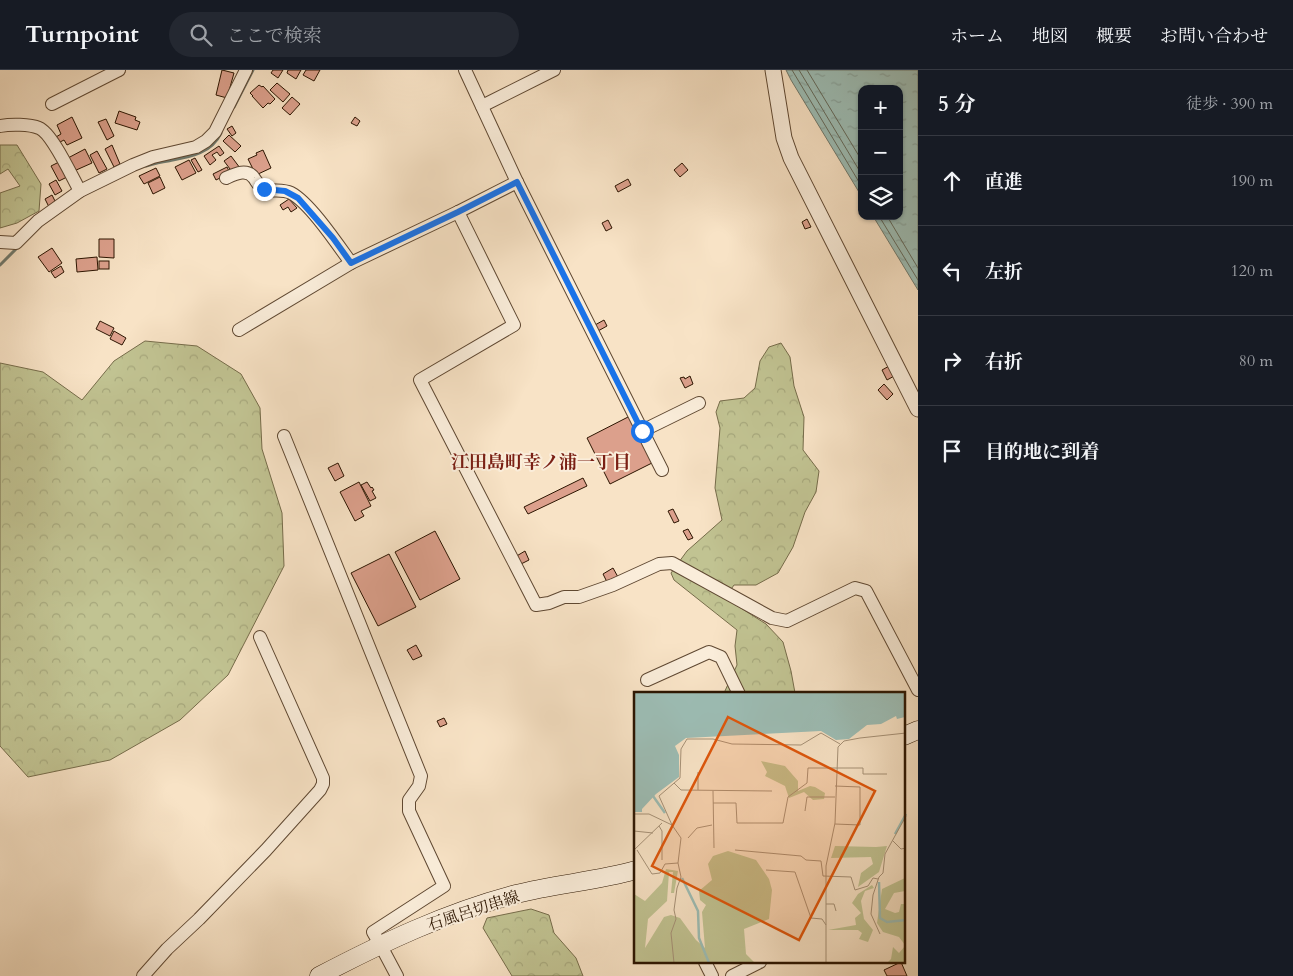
<!DOCTYPE html>
<html lang="ja">
<meta charset="utf-8">
<style>
:root{--surface:#171b24;--page:#242831;--text:#f1f3f6;--muted:#9ea1a6;--line:#363941}
body{margin:0;font-family:Cardo,"Noto Serif JP",serif;background:var(--page);color:var(--text)}
.controls{position:absolute;right:15px;top:15px;display:grid;overflow:hidden;border-radius:10px;box-shadow:0 1px 4px #0004}
.controls button{width:45px;height:45px;display:grid;place-items:center;padding:0;border:0;border-bottom:1px solid var(--line);background:var(--surface);color:var(--text);font:25px sans-serif}
.stop{position:absolute;width:15px;height:15px;margin:-11px;border:4px solid #1a73e8;border-radius:50%;background:#fff}
.stop.end{background:#1a73e8;border-color:#fff;box-shadow:0 1px 5px #0008}
.list{margin:0;padding:0;list-style:none}
h2{display:flex;justify-content:space-between;align-items:center;height:65px;margin:0;padding:0 20px;font-size:21px}
h2 small{font-size:16px;font-weight:400;color:var(--muted)}
.list li{display:grid;grid-template-columns:32px 1fr auto;gap:15px;align-items:center;box-sizing:border-box;height:90px;padding:0 20px;border-top:1px solid var(--line)}
.list b{display:block;font-size:19px;white-space:nowrap}
.list em{font-size:16px;font-style:normal;color:var(--muted)}
.icon{flex:none;width:28px;height:28px;fill:none;stroke:currentColor;stroke-width:2;stroke-linecap:round;stroke-linejoin:round}
.map{position:relative;flex:none;width:918px;height:906px;overflow:hidden}
header{display:flex;align-items:center;gap:30px;box-sizing:border-box;height:70px;padding:0 25px;background:var(--surface);border-bottom:1px solid var(--line)}
header strong{font-size:24px}
nav{display:flex;gap:28px;margin-inline-start:auto;font-size:18px}
.search{width:350px;height:45px;background:var(--page);display:flex;align-items:center;gap:12px;box-sizing:border-box;padding:0 18px;border-radius:28px;color:var(--muted);font-size:19px}
main{display:flex}
aside{flex:1;background:var(--surface)}
.map>svg:first-child{display:block}
</style>
<header>
<strong>Turnpoint</strong>
<div class="search"><svg class="icon" aria-label="search" viewBox="0 0 24 24"><circle cx="10" cy="10" r="6"/><path d="M15 15l6 6"/></svg>ここで検索</div>
<nav><a>ホーム</a><a>地図</a><a>概要</a><a>お問い合わせ</a></nav>
</header>
<main>
<div class="map">
<svg width="918" height="906" viewBox="0 0 918 906">
<defs>
<pattern id="forest-crowns" width="20" height="18" patternUnits="userSpaceOnUse" patternTransform="scale(1.25)"><rect width="20" height="18" fill="#c1c392"/><path d="M2 6a3 3 0 1 1 6 0M12 15a3 3 0 1 1 6 0" fill="none" stroke="#a6a77c"/></pattern>
<pattern id="water-ripples" width="26" height="14" patternUnits="userSpaceOnUse" patternTransform="scale(1.25)"><rect width="26" height="14" fill="#9dbeb6"/><path d="M2 4q2-2 4 0t4 0M15 11q2-2 4 0t4 0" fill="none" stroke="#87a29b"/></pattern>
</defs>
<rect width="100%" height="100%" fill="#f8e3c6"/>
<filter id="stains"><feTurbulence type="fractalNoise" baseFrequency=".004" numOctaves="4"/><feColorMatrix values="0 0 0 0 .2 0 0 0 0 .09 0 0 0 0 .02 0 0 0 .5 -.17"/></filter>
<radialGradient id="worn" r=".72"><stop offset=".6" stop-color="#630" stop-opacity="0"/><stop offset="1" stop-color="#630" stop-opacity=".3"/></radialGradient>
<g fill="url(#forest-crowns)" stroke="#766c4a">
<path d="M0 75H17L41 114 39 141 17 153 0 158V123L20 116 8 99 0 104Z"/>
<path d="M145 271 197 276 241 304 260 338 262 379 282 443 284 496 228 605 180 650 110 690 28 707 0 676V293L43 302 82 330 114 291Z"/>
<path d="M781 273 790 287 794 316 804 347 803 380 819 401 816 422 805 442 793 477 778 503 756 515H734L725 528 766 554 783 572 791 601 795 623H724L737 595 735 576 737 560 674 510 671 503 687 481 722 450 715 418 720 358 716 342 720 331 744 328 755 318 760 291 769 277Z"/>
<path d="M531 839 549 845 554 863 576 888 583 906H512L483 858 487 848Z"/>
</g>
<path fill="url(#water-ripples)" stroke="#707a6e" d="M786 0H918V220L873 146H899V19H862V127L791 10Z"/>
<g fill="none" stroke-linecap="round" stroke-linejoin="round">
<g stroke="#646a5c" stroke-width="1">
<path d="M792 0 862 117"/>
<path d="M799 0 862 105"/>
<path d="M807 0 862 91"/>
<path d="M879 146 918 210"/>
<path d="M887 146 918 198"/>
</g>
<g stroke="#707a6e" stroke-width="3">
<path d="M234 37 253 0"/>
<path d="M146 96C153 94 161 92 168 91 189 87 211 84 221 63"/>
<path d="M0 195 19 176"/>
</g>
</g>
<g fill="#dca08c" stroke="#2c1501">
<path d="M222 0 234 3 227 28 216 25Z"/>
<path d="M273 0H283L278 8 271 3Z"/>
<path d="M288 0H301L296 9 287 3Z"/>
<path d="M306 0H320L314 11 303 5Z"/>
<path d="M277 13 290 24 283 32 270 20Z"/>
<path d="M259 15 262 17 263 16 275 29 270 34 268 33 263 38 252 26H253L250 23Z"/>
<path d="M292 27 300 34 290 45 282 38Z"/>
<path d="M119 41 136 47 135 50 140 52 137 60 115 53Z"/>
<path d="M72 47 82 68 67 75 64 70 58 73 56 67 61 64 57 55Z"/>
<path d="M355 47 360 51 357 56 351 53Z"/>
<path d="M106 49 114 66 107 70 98 52Z"/>
<path d="M232 56 236 63 232 66 227 59Z"/>
<path d="M229 65 241 76 235 82 223 71Z"/>
<path d="M112 75 120 94 114 97 105 79Z"/>
<path d="M219 76 224 83 220 86 217 82 212 85 216 90 210 95 204 86Z"/>
<path d="M85 79 92 93 74 101 68 88Z"/>
<path d="M263 80 271 98 256 105 248 89 257 85 256 83Z"/>
<path d="M97 81 107 99 99 103 90 85Z"/>
<path d="M231 86 240 98 233 103 224 91Z"/>
<path d="M195 88 202 100 198 102 191 90Z"/>
<path d="M189 90 196 103 182 110 175 97Z"/>
<path d="M61 91 69 106 59 111 51 96Z"/>
<path d="M682 93 688 100 680 107 674 100Z"/>
<path d="M227 97 230 103 216 110 213 104Z"/>
<path d="M156 98 160 106 144 114 139 106Z"/>
<path d="M160 107 165 118 153 124 148 113Z"/>
<path d="M628 109 631 115 618 122 615 116Z"/>
<path d="M56 110 62 121 55 125 49 114Z"/>
<path d="M52 125 56 133 49 137 45 129Z"/>
<path d="M289 129 297 138 291 142 288 137 283 140 280 135Z"/>
<path d="M807 149 811 157 805 159 802 152Z"/>
<path d="M608 150 612 158 606 161 602 153Z"/>
<path d="M99 169H114V188L99 187Z"/>
<path d="M52 178 62 193 49 202 38 187Z"/>
<path d="M97 187 98 200 77 202 76 189Z"/>
<rect x="99" y="191" width="10" height="8"/>
<path d="M61 196 64 202 55 208 51 202Z"/>
<path d="M604 250 607 256 598 261 595 255Z"/>
<path d="M100 251 114 258 110 266 96 259Z"/>
<path d="M114 261 126 268 122 275 110 269Z"/>
<path d="M891 295 896 305 887 310 882 300Z"/>
<path d="M690 306 693 314 685 318 680 308 684 307 685 309Z"/>
<path d="M884 314 893 324 887 330 878 320Z"/>
<path d="M630 346 654 392 610 414 587 368Z"/>
<path d="M338 393 344 406 335 411 328 398Z"/>
<path d="M583 408 587 416 528 444 524 437Z"/>
<path d="M359 412 371 436 361 441 364 446 355 451 340 422Z"/>
<path d="M367 412 371 418 372 417 374 420 372 421 376 428 370 431 361 415Z"/>
<path d="M673 439 679 451 674 453 668 441Z"/>
<path d="M688 459 693 468 688 470 683 461Z"/>
<path d="M435 461 460 509 420 530 395 482Z"/>
<path d="M525 481 529 490 519 495 515 487Z"/>
<path d="M389 484 416 537 378 556 351 503Z"/>
<path d="M613 498 618 507 607 512 603 504Z"/>
<path d="M416 575 422 586 413 590 407 580Z"/>
<path d="M444 648 447 654 440 657 437 651Z"/>
<path d="M901 892 907 906H887L884 900Z"/>
</g>
<g fill="none" stroke-linecap="round" stroke-linejoin="round">
<defs>
<g id="minor">
<path d="M465 0 517 112 662 400"/>
<path d="M52 34 119 0"/>
<path d="M482 36 554 0"/>
<path d="M0 56C10 54 30 54 39 58 52 63 72 107 80 121"/>
<path d="M226 108C235 104 247 98 254 108 257 112 259 117 264 119 273 122 282 119 291 123 310 133 338 175 351 193"/>
<path d="M458 142 514 255 420 310 536 535 549 533 564 527H579L613 515 659 494 672 493 772 548 787 551 855 518 866 521 918 620"/>
<path d="M0 172 16 173 38 151 80 121 133 95 153 87 196 77 206 71 215 62 246 0"/>
<path d="M239 260 351 193 458 142 517 112"/>
<path d="M642 361 699 333"/>
<path d="M284 366 421 706 419 716 409 730V741L444 816 373 862 381 876 397 906"/>
<path d="M647 610 709 582 721 587 739 624"/>
<path d="M705 892 712 906"/>
<path d="M143 906 167 879 199 849 266 780 320 720 323 714V708L260 567"/>
<path d="M732 906 760 892"/>
</g>
<path id="tertiary" d="M773 0 784 68 791 88 918 339"/>
<g id="secondary">
<path d="M904 666 918 660"/>
<path d="M319 906C382 873 447 842 516 824 555 814 597 811 636 800"/>
</g>
</defs>
<use href="#minor" stroke="#5f4832" stroke-width="14"/>
<use href="#tertiary" stroke="#5f4832" stroke-width="17"/>
<use href="#secondary" stroke="#2c1501" stroke-width="19"/>
<use href="#minor" stroke="#faedda" stroke-width="12"/>
<use href="#tertiary" stroke="#faedda" stroke-width="15"/>
<use href="#secondary" stroke="#faedda" stroke-width="18"/>
</g>
<g fill="none" stroke-linecap="round" stroke-linejoin="round">
<path stroke="#1a73e8" stroke-width="6" d="M264 119 285 121 298 128 333 168 351 193 458 142 517 112 642 361"/>
</g>
<g text-anchor="middle" stroke-width="4" stroke-linejoin="round" paint-order="stroke">
<g font-size="16" fill="#2c1501" stroke="#faedda">
<text transform="translate(473 840) rotate(-18)" y="6">石風呂切串線</text>
</g>
<g font-size="18" font-weight="bold" fill="#7a1f14" stroke="#faedda">
<text x="541" y="398">江田島町幸ノ浦一丁目</text>
</g>
</g>
<g transform="translate(634 622)">
<rect width="271" height="271" fill="#f8e3c6"/>
<path d="M127 69 151 74 164 89V99L176 94 181 95 191 101 190 107 179 108 170 100 155 106 151 94 131 84 133 80ZM201 154 242 155 253 154 245 180 224 195 227 181 239 172 237 165 197 166ZM94 159 122 168 135 187 138 198 135 227 110 237 112 262 121 271H0V202L11 209 28 191 32 177 44 179 40 201H37L39 180H35L33 209 14 227 11 256 30 225 37 223 46 226 62 248 71 256 68 220 72 213 66 208 65 199 78 188 74 172 79 164ZM271 186V199L260 201 251 217 261 221 265 220 267 212H271V253L265 245 249 240 243 231 248 197ZM238 193 240 196 231 199 227 209 230 227 239 238 234 250 225 247 228 241 224 238H194L222 233 221 226 227 221 218 211 224 202ZM271 254V271H253L257 267 259 255 265 261Z" fill="#c1c392"/>
<path d="M0 0H271V25L263 27 262 24 247 32 233 33 215 47 202 48 187 39 52 46 41 54 45 63V85L22 102 8 117V120H0Z" fill="#9dbeb6"/>
<path fill="none" stroke="#9dbeb6" stroke-width="2.5" d="M19 104 31 121M261 142 272 122M48 186 64 219 65 246 75 271M245 190 246 226 253 230 272 228"/>
<path fill="none" stroke="#a69177" stroke-width="1" d="M40 91 47 98 138 99M201 94 226 95V133L201 132M64 98V80M79 99 80 156M79 111H102L103 131H149L154 105 173 91 174 76H229V82H253M171 119 173 105H201M0 122H15L38 133 25 104 46 86 47 57 53 47H79L98 52 167 53 187 41 206 52M38 133 47 146 44 171 47 185 43 196 40 218 42 227 37 241 40 271M25 134 28 139V168M0 139 19 141M54 146 63 136 78 133M259 149 267 157 272 156M0 158 28 131M3 158 18 182 26 181 31 172 44 171M101 158 167 164 172 168 187 169 189 184 217 185 221 198 234 194 239 186 244 187M132 178 161 180 177 226 188 227 192 233M192 212H200L202 219M246 242 237 222 239 203 245 185 249 181 251 162 272 124M192 271V174L201 131 204 55 210 49 226 46 272 41"/>
<path fill="#df560b" fill-opacity="0.15" stroke="#df560b" stroke-width="2.5" d="M94 25 241 99 165 248 18 174Z"/>
<rect width="271" height="271" fill="none" stroke="#2c1501" stroke-width="2.5"/>
</g>
<rect width="100%" height="100%" filter="url(#stains)"/>
<rect width="100%" height="100%" fill="url(#worn)"/>
</svg>
<div class="controls">
<button>+</button>
<button>−</button>
<button><svg class="icon" aria-label="layers" viewBox="0 0 24 24"><path d="M12 4l9 5-9 5-9-5zM3 14l9 5 9-5"/></svg></button>
</div>
<div class="stop" style="left:642px;top:361px"></div>
<div class="stop end" style="left:264px;top:119px"></div>
</div>
<aside>
<h2>5 分<small>徒歩 · 390 m</small></h2>
<ul class="list">
<li><svg class="icon" aria-label="ahead" viewBox="0 0 24 24"><path d="M12 20V5M6 11l6-6 6 6"/></svg><div><b>直進</b></div><em>190 m</em></li>
<li><svg class="icon" aria-label="left" viewBox="0 0 24 24"><path d="M17 20v-9H6M10 6l-5 5 5 5"/></svg><div><b>左折</b></div><em>120 m</em></li>
<li><svg class="icon" aria-label="right" viewBox="0 0 24 24"><path d="M7 20v-9h11M14 6l5 5-5 5"/></svg><div><b>右折</b></div><em>80 m</em></li>
<li><svg class="icon" aria-label="arrive" viewBox="0 0 24 24"><path d="M6 21V4h12l-3 4 3 4H6"/></svg><div><b>目的地に到着</b></div></li>
</ul>
</aside>
</main>
